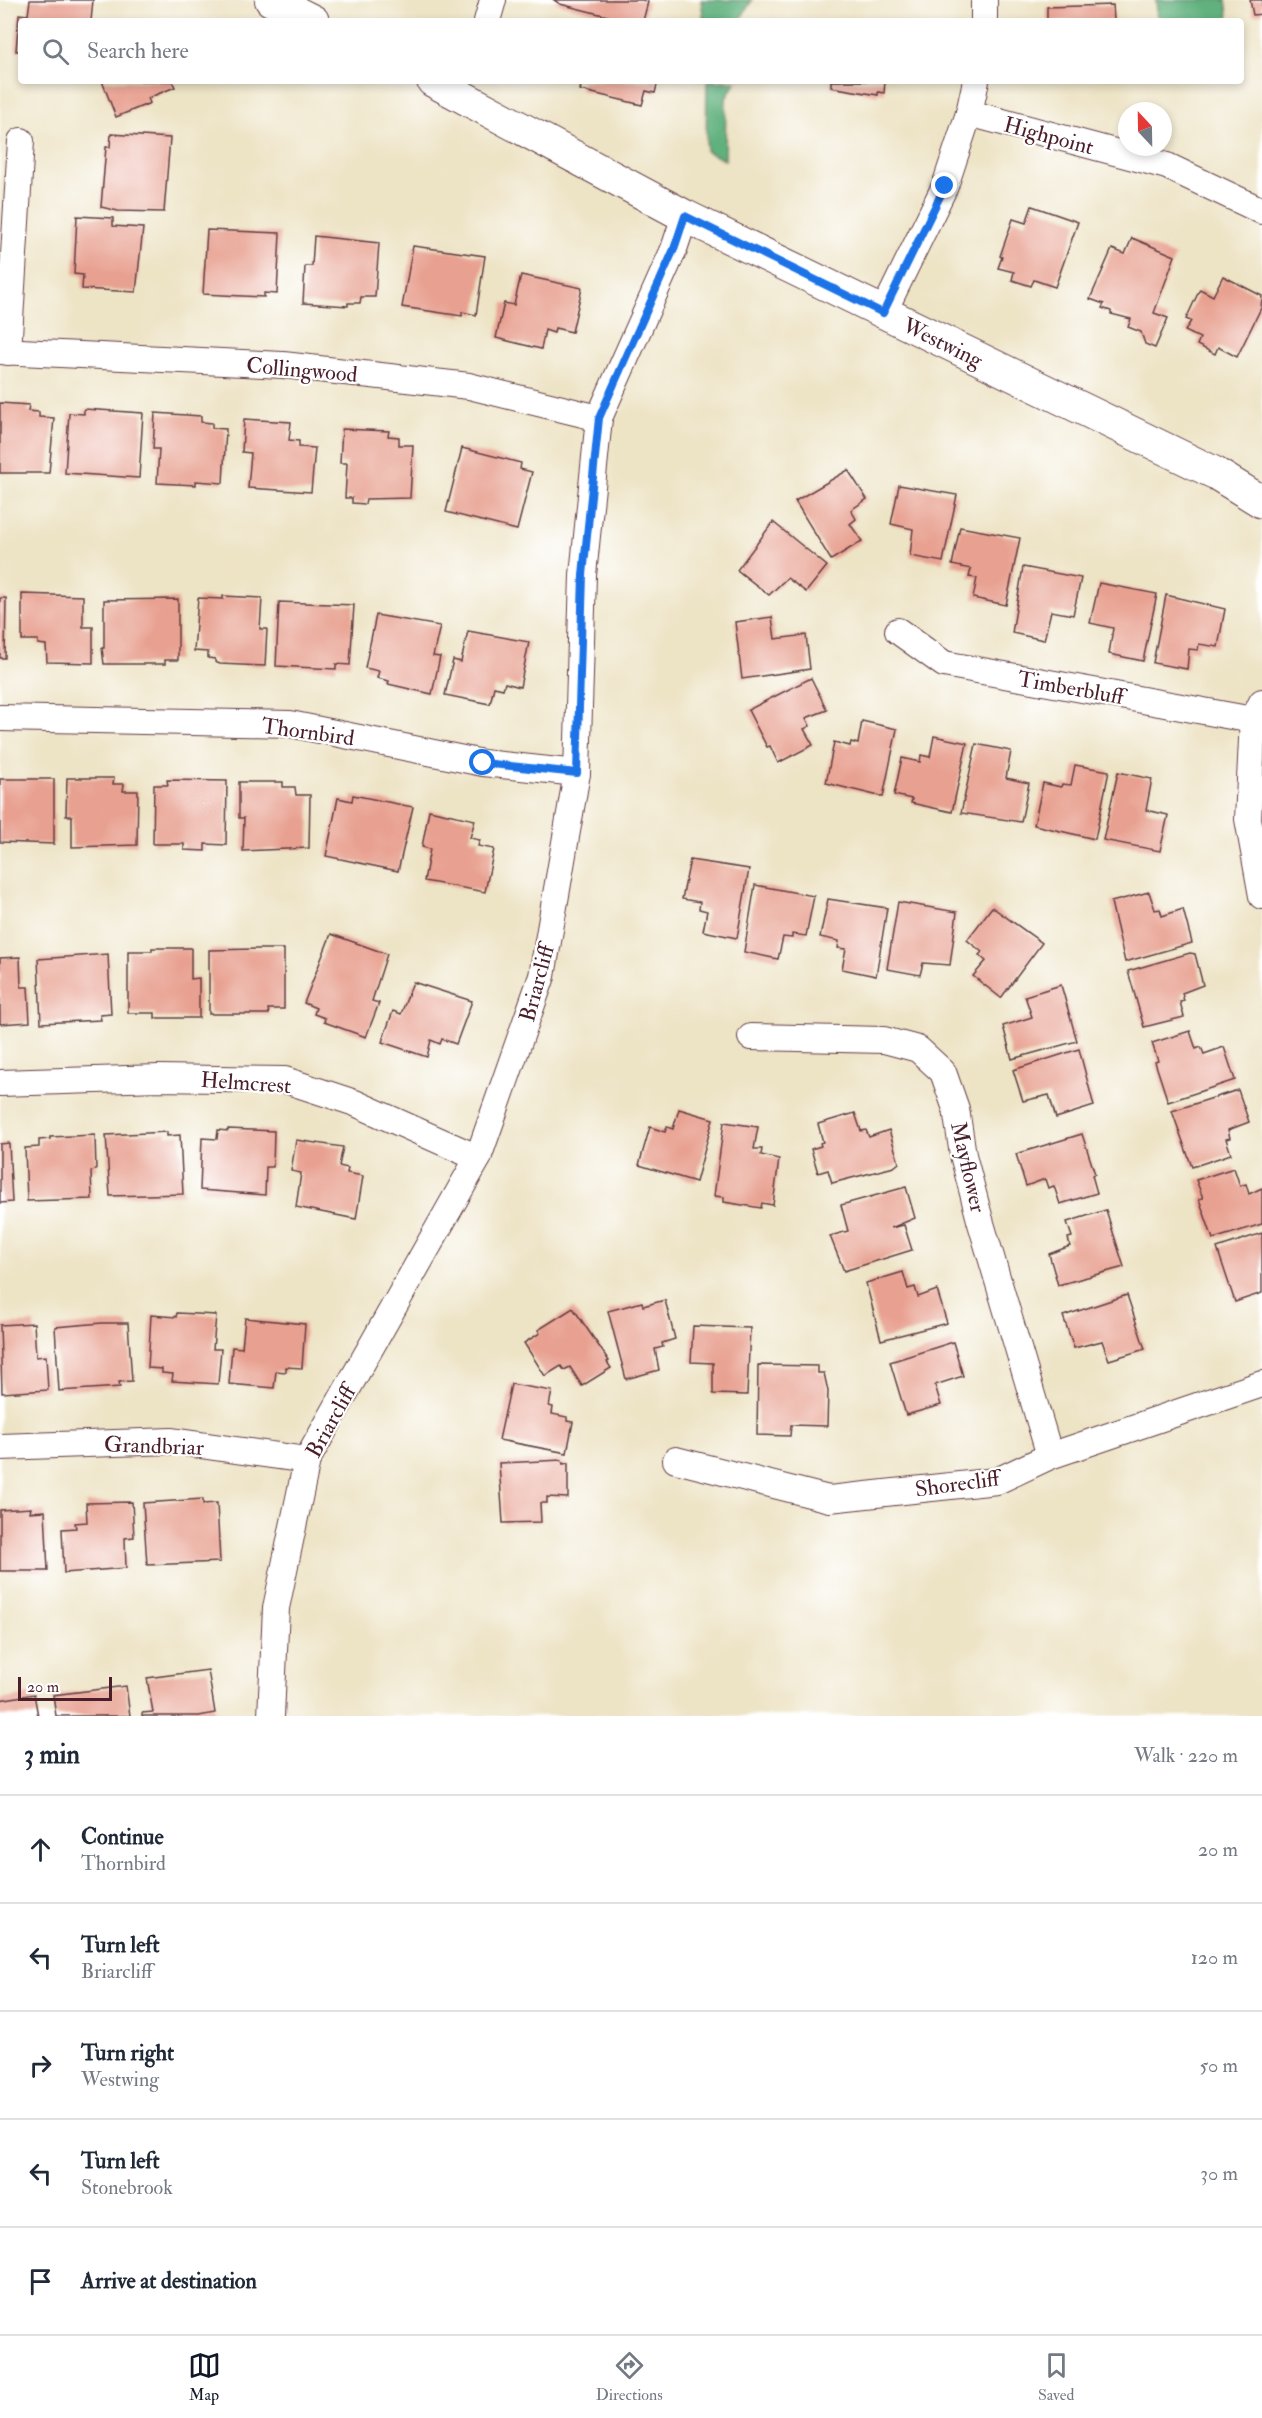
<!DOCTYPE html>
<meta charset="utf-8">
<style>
:root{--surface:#fff;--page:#f6f6f7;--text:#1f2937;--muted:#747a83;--line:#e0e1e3;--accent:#111827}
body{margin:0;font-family:"IM FELL Double Pica",serif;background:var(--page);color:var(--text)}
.compass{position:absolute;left:1118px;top:102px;width:54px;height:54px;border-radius:50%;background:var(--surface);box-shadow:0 3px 9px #0003;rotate:338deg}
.scale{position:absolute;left:18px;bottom:15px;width:94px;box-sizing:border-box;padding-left:6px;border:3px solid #4a1f2b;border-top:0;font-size:16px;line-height:21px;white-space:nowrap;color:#4a1f2b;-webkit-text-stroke:4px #fff;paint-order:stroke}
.stop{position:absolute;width:18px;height:18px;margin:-14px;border:4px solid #1a73e8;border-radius:50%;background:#fff}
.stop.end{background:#1a73e8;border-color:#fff;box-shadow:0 2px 6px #0008}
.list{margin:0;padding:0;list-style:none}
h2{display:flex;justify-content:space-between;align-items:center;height:78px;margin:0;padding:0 24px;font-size:26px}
h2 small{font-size:20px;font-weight:400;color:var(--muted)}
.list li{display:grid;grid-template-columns:39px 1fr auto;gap:18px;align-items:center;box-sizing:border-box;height:108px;padding:0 24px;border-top:2px solid var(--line)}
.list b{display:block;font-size:22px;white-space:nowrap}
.list p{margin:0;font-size:20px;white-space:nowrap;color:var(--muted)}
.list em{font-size:20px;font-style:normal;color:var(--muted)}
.icon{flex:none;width:33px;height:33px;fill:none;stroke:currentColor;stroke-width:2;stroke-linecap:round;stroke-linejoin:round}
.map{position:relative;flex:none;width:1262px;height:1716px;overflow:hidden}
.search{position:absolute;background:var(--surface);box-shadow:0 3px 9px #0003;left:18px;right:18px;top:18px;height:66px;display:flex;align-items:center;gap:15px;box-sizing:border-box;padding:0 21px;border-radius:6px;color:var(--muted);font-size:22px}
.sheet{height:618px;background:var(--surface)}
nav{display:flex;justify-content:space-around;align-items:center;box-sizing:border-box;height:84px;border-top:2px solid var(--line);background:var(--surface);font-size:16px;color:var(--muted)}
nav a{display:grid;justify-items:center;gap:3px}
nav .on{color:var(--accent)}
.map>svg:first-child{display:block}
</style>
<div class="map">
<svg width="1262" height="1716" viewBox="0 0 1262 1716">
<rect width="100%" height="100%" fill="#fff"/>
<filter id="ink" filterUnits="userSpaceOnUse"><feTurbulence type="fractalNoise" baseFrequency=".0167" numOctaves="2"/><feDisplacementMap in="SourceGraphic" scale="12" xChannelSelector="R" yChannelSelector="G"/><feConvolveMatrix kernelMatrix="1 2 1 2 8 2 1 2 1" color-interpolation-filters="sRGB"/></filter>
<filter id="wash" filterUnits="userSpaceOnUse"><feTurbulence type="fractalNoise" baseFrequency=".008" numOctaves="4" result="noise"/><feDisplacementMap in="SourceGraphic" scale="24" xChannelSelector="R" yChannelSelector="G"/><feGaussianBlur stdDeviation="1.35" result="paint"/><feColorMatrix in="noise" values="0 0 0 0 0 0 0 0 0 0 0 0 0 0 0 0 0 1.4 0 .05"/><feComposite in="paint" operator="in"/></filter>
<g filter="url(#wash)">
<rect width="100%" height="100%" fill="#ede3c5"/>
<g fill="#60b17e" stroke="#556854" stroke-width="1.5">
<path d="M701 0H752L739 21H704Z"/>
<path d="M1156 0H1226L1229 21H1158Z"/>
<path d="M707 81H736L726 98 725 160 706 151Z"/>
</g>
<g id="blocks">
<g fill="#e8a191">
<path d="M30 0H93L91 21H21V51H16L19 14 28 15Z"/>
<path d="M554 0H642L648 2 643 21H627L560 4Z"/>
<path d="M1250 0H1262V14L1253 15Z"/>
<path d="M1113 5 1114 21H1047V7Z"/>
<path d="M102 81H172L175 87 148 98 150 103 116 117Z"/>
<path d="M582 81H658L655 93 646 91 642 105 580 90Z"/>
<path d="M831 81H885L884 93 878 92V95L831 87Z"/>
<path d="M111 134 170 138 164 212 118 211 101 207 106 147H110Z"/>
<path d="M1032 206 1078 222 1055 287 1034 280 1031 286 1012 280 1014 272 998 268 1002 257 1000 256 1013 219 1026 223Z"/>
<path d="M77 216 113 218V226L143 228 136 292 82 289 83 275 74 274Z"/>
<path d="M207 230 280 233 277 294 264 293V297L203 294Z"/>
<path d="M314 236 379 243 375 297H361L360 303H348V306L303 303 305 266H312Z"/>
<path d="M1132 238 1175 256 1154 313 1168 318 1155 348 1145 344 1141 332 1128 327 1131 319 1111 314V311L1102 308 1104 304 1090 299 1112 249 1125 254Z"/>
<path d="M413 246 485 256 476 315 462 312V316L402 307Z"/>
<path d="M521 275 582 288 572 332 555 328 554 333 545 330 541 349 496 338 504 303 514 305Z"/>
<path d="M1223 276 1262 296 1261 308 1237 357 1218 347 1215 354 1197 345 1200 338 1185 331 1191 321 1186 319 1200 289 1213 296Z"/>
<path d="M0 403 29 405 28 411 39 412V417L54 418 49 473H0Z"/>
<path d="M84 409 143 413 139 478 65 473 69 413 84 414Z"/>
<path d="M155 413 201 416V422L212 423V428L226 429 223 483 196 481V485L157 483 159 449H153Z"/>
<path d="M244 419 291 422 289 440 299 441V447L315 448 311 492 248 488 251 453 242 452Z"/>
<path d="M342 429 389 431 388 436 399 437V445H413L410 498 366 499 365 504 352 503V498H345L347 463H340Z"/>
<path d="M462 448 521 463 520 469 532 472 517 530 446 512Z"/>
<path d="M848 470 867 499 851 510 856 519 850 524 862 541 831 560 795 501Z"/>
<path d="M899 485 957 495 943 562 910 556 913 529 891 524Z"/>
<path d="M773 522 827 566 806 592 787 578 769 595 737 570Z"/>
<path d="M960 527 1020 538 1006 605 973 598 977 578 969 577 971 569 952 565Z"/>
<path d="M1023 567 1081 578 1073 615 1051 611 1044 640 1012 633Z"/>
<path d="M1099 583 1157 594 1143 661 1109 654 1113 628 1090 623Z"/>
<path d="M22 594 83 596V627H93V663L47 662 46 645 38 644V640H22Z"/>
<path d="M1166 595 1225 609 1218 647 1199 644 1198 650 1189 649 1187 669 1153 663Z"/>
<path d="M223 596 262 598 260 629H267L265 666 220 664 215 662V659L208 658V652L194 651 198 598 223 599Z"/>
<path d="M0 598H6L5 658H0Z"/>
<path d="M178 599V660H165V664H104L102 648H104V600Z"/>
<path d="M279 602 354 605 350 665 336 664V669L276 666Z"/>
<path d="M376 615 440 626 433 656 440 657 432 694 388 684 389 681 377 678 379 671 365 668Z"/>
<path d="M772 617 775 639 806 635 810 669 742 679 735 622Z"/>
<path d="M468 631 529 642 520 687 505 683 503 689 494 687 490 704 445 695 453 660 461 662Z"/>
<path d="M811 678 827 710 806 718 810 726 804 729 813 745 778 763 770 746 767 747 748 710Z"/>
<path d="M862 721 897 729 883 797 826 783 834 742 850 746 851 742 858 744Z"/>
<path d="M934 736 967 743 952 812 911 803 912 799 894 795 902 758 920 762 921 755 930 757Z"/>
<path d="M976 744 1011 751 1006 778 1029 783 1021 822 961 813Z"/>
<path d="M1075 765 1109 771 1095 839 1034 825 1043 783 1061 787 1062 784 1071 785Z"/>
<path d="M1118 772 1152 779 1146 810 1168 815 1160 851 1103 840Z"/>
<path d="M67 778H114L113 784H124L123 791H138L137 845 72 847V816H66Z"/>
<path d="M0 779H54V844L0 842Z"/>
<path d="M167 780 227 781 226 845 205 844V851L184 850V844H153L154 785H168Z"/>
<path d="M239 782H283V787H295L296 795H310L309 848 243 851 244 818H239Z"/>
<path d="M353 795 413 807 398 871 326 856 338 798 352 801Z"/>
<path d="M429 810 475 820 470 838 480 840 478 846 494 849 485 892 424 881 430 849 422 847Z"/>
<path d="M690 860 749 869 737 938 703 931 707 911 699 909 700 902 682 899Z"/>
<path d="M755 885 814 896 806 936 792 934V938L783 937 778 959 744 952Z"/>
<path d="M1149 892 1155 910 1160 909 1162 916 1183 909 1192 943 1125 962 1111 902Z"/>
<path d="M828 899 887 908 876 976 842 969 846 949 838 948 839 941 820 937Z"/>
<path d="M898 902 957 912 950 965 923 963 920 975 887 969Z"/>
<path d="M992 907 1042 943 1001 998 973 976 986 961 979 955 982 952 967 940Z"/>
<path d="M331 934 387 954 372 1001 379 1003 366 1037 324 1022 325 1018 314 1014 316 1008 304 1003Z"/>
<path d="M152 948H191V979L199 978V1018H155V1013H128V951H152Z"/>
<path d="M255 949H284V1009H268L269 1014H209V950Z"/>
<path d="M1190 953 1195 954 1203 985 1182 993 1184 1001 1180 1002 1184 1017 1144 1027 1128 971Z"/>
<path d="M108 954 111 1014 100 1015 101 1020 41 1023 38 959Z"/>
<path d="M20 957 21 987H28L30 1022 0 1024V958Z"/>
<path d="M413 982 472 1001 456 1044 442 1039 440 1044 431 1040 427 1057 382 1042 393 1011 401 1014Z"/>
<path d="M1061 985 1077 1041 1012 1059 1003 1026 1032 1017 1025 996Z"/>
<path d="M1190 1031 1196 1049 1201 1047 1204 1054 1224 1047 1235 1080 1168 1102 1155 1062 1158 1061 1152 1043Z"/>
<path d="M1079 1049 1094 1106 1056 1118 1049 1095 1023 1101 1013 1070Z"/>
<path d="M1238 1090 1249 1122 1228 1130 1230 1138 1226 1139 1231 1154 1192 1167 1172 1111Z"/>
<path d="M679 1109 713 1119 696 1182 639 1165 650 1127 665 1132 667 1127 673 1129Z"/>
<path d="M855 1113 861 1131 866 1130 869 1137 889 1130 899 1163 894 1167 832 1183 828 1170 818 1173 811 1149 821 1146 820 1143 823 1142 818 1124Z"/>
<path d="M724 1122 758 1127 754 1149H762L761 1155 779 1159 773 1205 762 1203 761 1208 724 1202V1197L714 1196Z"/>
<path d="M228 1129 274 1131 273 1167H266L265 1195 200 1190 202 1138 217 1139 218 1130 228 1131Z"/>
<path d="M167 1132V1136L180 1135 183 1194 110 1196 106 1135Z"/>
<path d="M1082 1134 1095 1174 1092 1175 1097 1193 1060 1204 1054 1186 1048 1188 1045 1179 1026 1186 1016 1154Z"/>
<path d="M95 1135 96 1170 91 1171 92 1199 27 1201 25 1148 39 1147V1140L50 1139V1137Z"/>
<path d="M296 1140 343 1147 339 1166 348 1168 347 1173 363 1176 356 1219 296 1207 301 1173 291 1171Z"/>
<path d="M9 1143 12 1202 0 1203V1144Z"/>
<path d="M1234 1168 1240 1186 1246 1184 1249 1194 1262 1188V1224L1213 1239 1199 1199 1203 1198 1196 1180Z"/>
<path d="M906 1187 915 1218 891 1228 904 1225 912 1250 844 1271 830 1236 848 1231 841 1205Z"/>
<path d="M1106 1210 1124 1267 1058 1285 1049 1254 1070 1246 1068 1238 1072 1237 1067 1222Z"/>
<path d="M1262 1233V1293L1235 1302 1217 1248Z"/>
<path d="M903 1272 908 1289 915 1287 918 1297 937 1290 947 1323 881 1340 866 1283Z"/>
<path d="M1127 1295 1145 1349 1109 1360 1102 1341 1074 1348 1063 1316Z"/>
<path d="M665 1300 675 1339 662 1343 663 1347 655 1349 659 1370 626 1379 608 1311 642 1302 643 1306Z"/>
<path d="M573 1308 609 1361 607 1362 611 1368 582 1386 570 1367 564 1370 561 1366 545 1376 524 1343 540 1333 538 1330Z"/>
<path d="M177 1313 216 1315 213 1349H221L218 1384 172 1381 173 1374 162 1373V1369L148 1368 151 1315 176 1317Z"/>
<path d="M245 1318 305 1324 302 1368 286 1367V1372L276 1371 274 1388 229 1384 232 1347 242 1348Z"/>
<path d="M34 1323 36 1357 46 1356 48 1390 2 1393 0 1325Z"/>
<path d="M102 1323H128L132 1381 119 1382 120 1387 59 1391 55 1327Z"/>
<path d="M693 1326 750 1328 747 1395 713 1394V1363L691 1362Z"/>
<path d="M953 1342 963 1376 935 1385 941 1405 906 1415 890 1362Z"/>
<path d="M758 1365 818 1366V1373H824L828 1391 827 1426 791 1425 790 1436 757 1435Z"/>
<path d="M511 1384 552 1391 549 1406 553 1407 552 1414 567 1417V1421L573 1422 567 1453 499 1440Z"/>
<path d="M562 1460 563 1464 568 1463V1498L547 1497V1503H540L541 1522 503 1523 499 1463Z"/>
<path d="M203 1499V1504L217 1503 220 1562 147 1565 143 1503Z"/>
<path d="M132 1502 134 1537 125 1538 126 1568 64 1573 62 1529 76 1528 75 1523 87 1522 86 1503Z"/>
<path d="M31 1508 30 1512 45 1511 48 1571H0V1510Z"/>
<path d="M208 1670 215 1713 199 1716H142V1713L153 1712 147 1678Z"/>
<path d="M126 1686 130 1716H56L53 1695Z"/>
<path d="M34 1694 38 1716H0V1700Z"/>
</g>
</g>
</g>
<g filter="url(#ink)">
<use href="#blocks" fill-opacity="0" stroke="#623c42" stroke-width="1.5"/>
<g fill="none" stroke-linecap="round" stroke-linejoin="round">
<defs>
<g id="minor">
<path d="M487 21 493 0"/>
<path d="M984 21V0"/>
<path d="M969 113 1167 166 1262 211"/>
<path d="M883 313 945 186 969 113 976 81"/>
<path d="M0 351 283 365 469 386 599 418"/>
<path d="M8 352 21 141"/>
<path d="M898 631 944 664 1253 720"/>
<path d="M1262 702 1253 720 1248 819 1262 896"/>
<path d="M0 718 290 724 483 763 577 773"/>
<path d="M751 1037 884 1040 918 1049 943 1072 956 1109 963 1155 980 1220 1050 1456"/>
<path d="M0 1083 159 1078 285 1080 355 1103 478 1158"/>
<path d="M0 1447 172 1441 307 1460"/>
<path d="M676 1460 829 1499 997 1481 1050 1456 1262 1384"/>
<path d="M271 1716 276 1608 307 1460 478 1158 542 976 577 773 583 575 599 418 674 249 685 216"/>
</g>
<g id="tertiary">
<path d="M271 0 313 21"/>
<path d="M433 81 685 216 1215 473 1262 502"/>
</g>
</defs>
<use href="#minor" stroke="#623c42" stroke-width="28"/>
<use href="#tertiary" stroke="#623c42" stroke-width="34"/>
<use href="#minor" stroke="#fff" stroke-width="26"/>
<use href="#tertiary" stroke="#fff" stroke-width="32"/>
</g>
</g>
<g fill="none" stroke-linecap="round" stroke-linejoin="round" filter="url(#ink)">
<path stroke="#1a73e8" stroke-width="8" d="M483 763 577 773 583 575 599 418 674 249 685 216 883 313 945 186"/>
</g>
<g text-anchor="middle" stroke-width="4.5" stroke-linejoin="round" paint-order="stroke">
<g font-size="22" fill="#4a1f2b" stroke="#fff">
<text transform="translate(1049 135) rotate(15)" y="8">Highpoint</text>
<text transform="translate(943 342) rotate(26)" y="8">Westwing</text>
<text transform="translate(302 369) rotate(5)" y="8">Collingwood</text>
<text transform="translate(1071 687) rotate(10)" y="8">Timberbluff</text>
<text transform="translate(308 731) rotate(8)" y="8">Thornbird</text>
<text transform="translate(536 983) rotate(-75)" y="8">Briarcliff</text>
<text transform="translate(246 1082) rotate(4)" y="8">Helmcrest</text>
<text transform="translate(969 1167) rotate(77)" y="8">Mayflower</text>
<text transform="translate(330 1421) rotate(-61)" y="8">Briarcliff</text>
<text transform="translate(154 1445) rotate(2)" y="8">Grandbriar</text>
<text transform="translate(957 1483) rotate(-8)" y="8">Shorecliff</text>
</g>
</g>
</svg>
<svg class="compass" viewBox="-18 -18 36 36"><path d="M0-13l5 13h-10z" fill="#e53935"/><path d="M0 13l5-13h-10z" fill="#747a83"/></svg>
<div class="scale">20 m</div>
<div class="stop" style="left:483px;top:763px"></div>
<div class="stop end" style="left:945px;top:186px"></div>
<div class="search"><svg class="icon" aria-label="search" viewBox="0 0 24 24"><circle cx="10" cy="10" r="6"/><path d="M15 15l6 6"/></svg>Search here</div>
</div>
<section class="sheet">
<h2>3 min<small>Walk · 220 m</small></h2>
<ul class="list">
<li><svg class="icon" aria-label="ahead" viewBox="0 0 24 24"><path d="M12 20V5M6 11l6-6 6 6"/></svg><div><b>Continue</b><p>Thornbird</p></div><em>20 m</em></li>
<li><svg class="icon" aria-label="left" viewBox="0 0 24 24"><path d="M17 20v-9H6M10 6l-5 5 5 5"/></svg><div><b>Turn left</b><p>Briarcliff</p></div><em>120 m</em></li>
<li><svg class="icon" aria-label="right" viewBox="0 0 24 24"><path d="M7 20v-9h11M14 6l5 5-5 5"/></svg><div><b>Turn right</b><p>Westwing</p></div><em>50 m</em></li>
<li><svg class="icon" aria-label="left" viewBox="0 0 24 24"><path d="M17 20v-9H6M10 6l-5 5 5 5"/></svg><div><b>Turn left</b><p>Stonebrook</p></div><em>30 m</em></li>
<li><svg class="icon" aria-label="arrive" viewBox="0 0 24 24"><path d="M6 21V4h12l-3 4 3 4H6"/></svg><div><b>Arrive at destination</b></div></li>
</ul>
</section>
<nav>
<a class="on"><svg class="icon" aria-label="map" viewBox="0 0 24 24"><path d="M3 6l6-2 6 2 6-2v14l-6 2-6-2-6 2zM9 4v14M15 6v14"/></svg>Map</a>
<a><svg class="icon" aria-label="directions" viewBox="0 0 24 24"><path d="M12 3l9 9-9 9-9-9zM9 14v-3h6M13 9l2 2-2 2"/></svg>Directions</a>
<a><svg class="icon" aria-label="saved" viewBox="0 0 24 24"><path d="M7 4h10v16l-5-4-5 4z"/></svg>Saved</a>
</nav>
